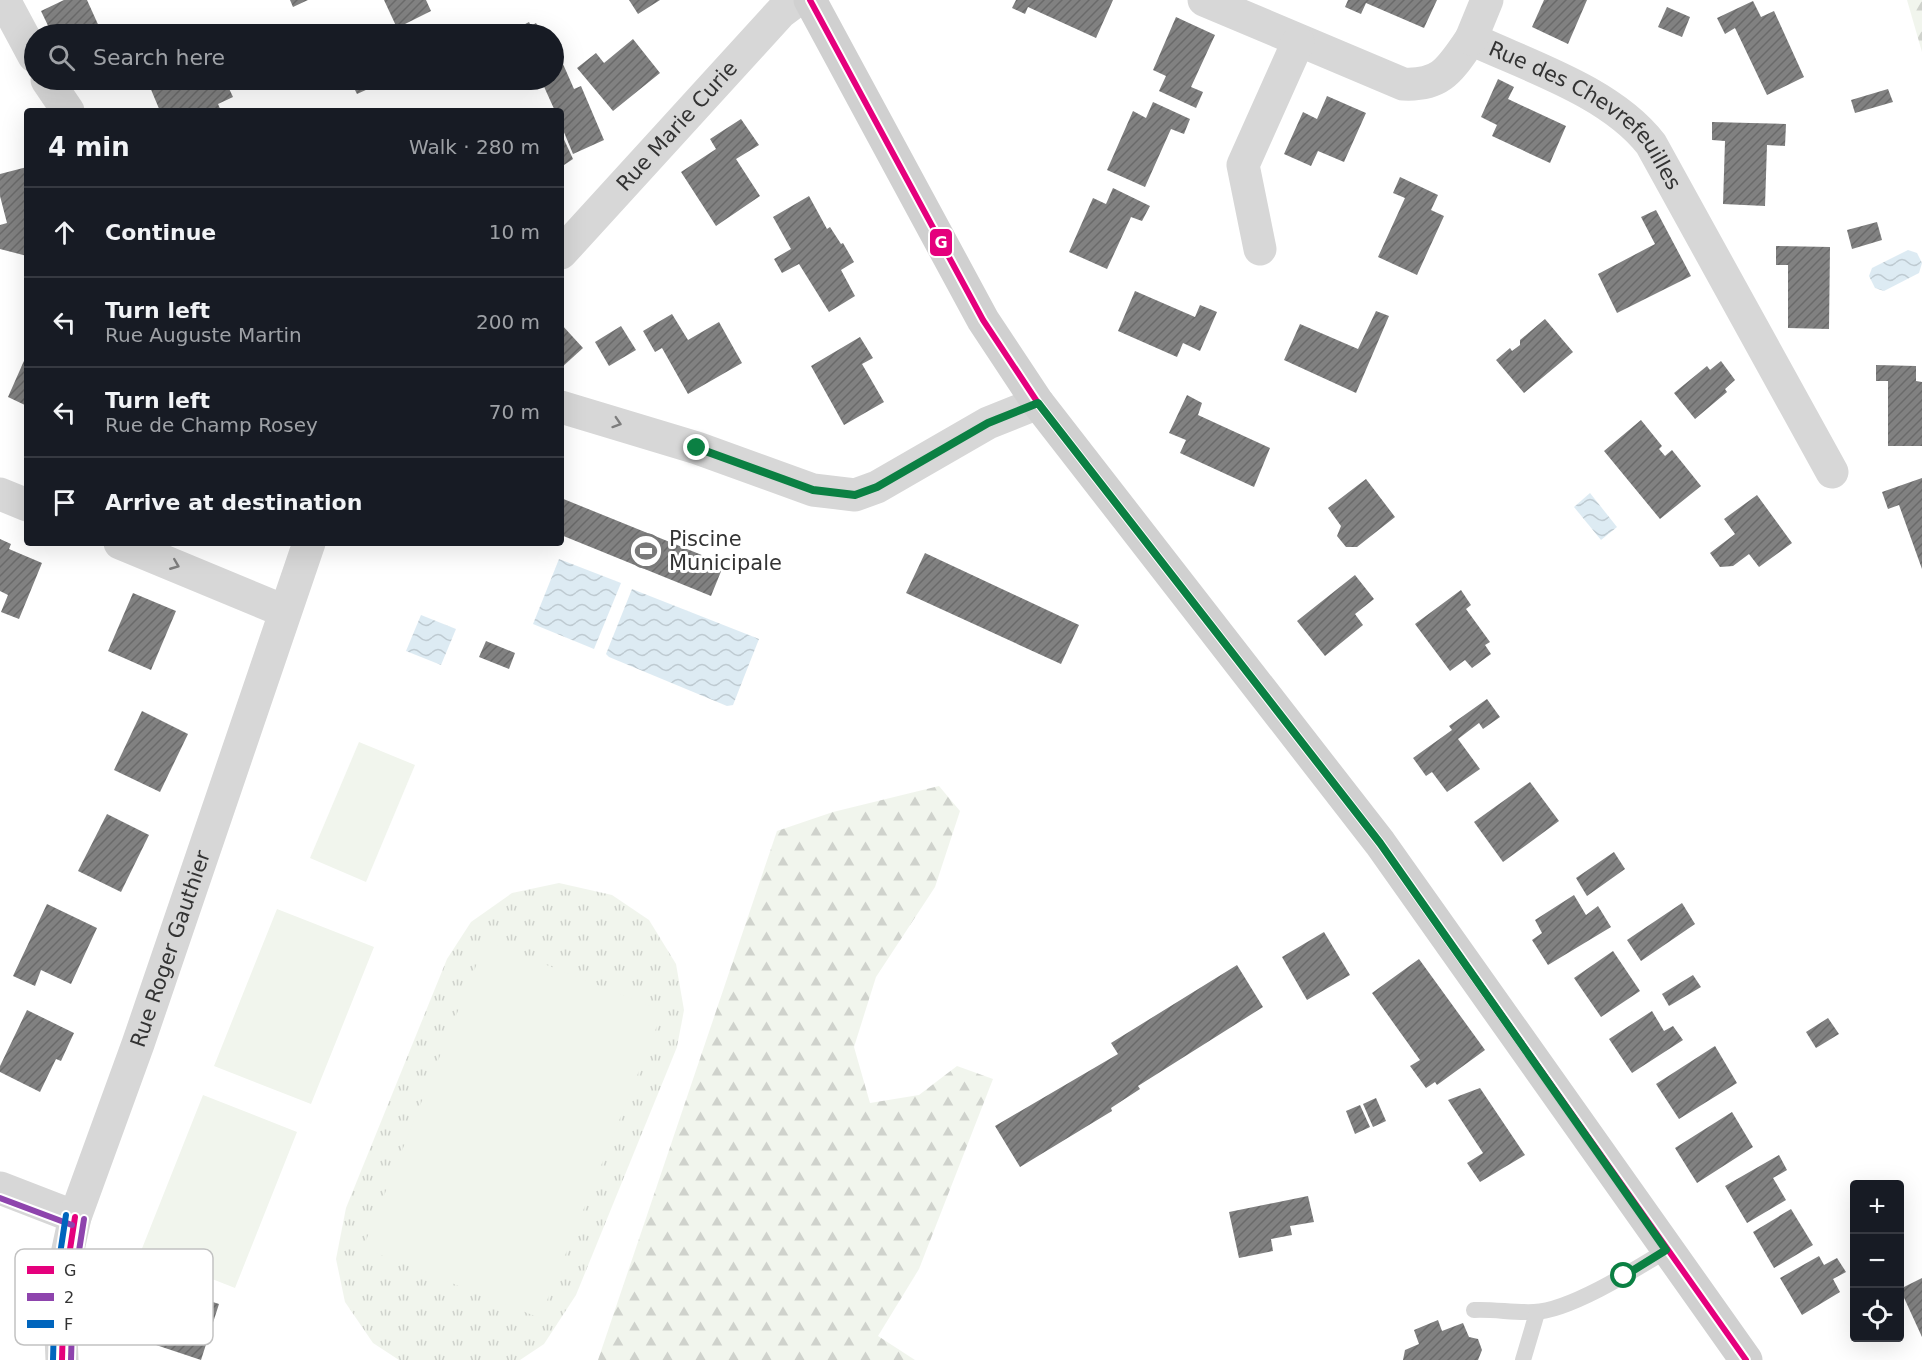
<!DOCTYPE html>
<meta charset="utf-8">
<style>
:root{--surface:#171b24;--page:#242831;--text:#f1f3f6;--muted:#9ea1a6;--line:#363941}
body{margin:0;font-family:"DejaVu Sans",sans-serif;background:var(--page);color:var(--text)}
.controls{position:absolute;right:18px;bottom:18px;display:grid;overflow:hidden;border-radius:6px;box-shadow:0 6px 24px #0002}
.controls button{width:54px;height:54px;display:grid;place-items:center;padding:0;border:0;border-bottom:2px solid var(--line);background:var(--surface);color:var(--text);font:30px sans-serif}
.stop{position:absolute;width:18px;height:18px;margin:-14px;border:4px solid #0b8043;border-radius:50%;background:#fff}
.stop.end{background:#0b8043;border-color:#fff;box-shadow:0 2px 6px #0008}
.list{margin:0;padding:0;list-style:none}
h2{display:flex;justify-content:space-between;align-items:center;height:78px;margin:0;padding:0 24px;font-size:26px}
h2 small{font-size:20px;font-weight:400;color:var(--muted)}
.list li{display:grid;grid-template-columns:39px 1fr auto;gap:18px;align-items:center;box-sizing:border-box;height:90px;padding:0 24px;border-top:2px solid var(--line)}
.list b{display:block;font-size:22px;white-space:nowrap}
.list p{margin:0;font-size:20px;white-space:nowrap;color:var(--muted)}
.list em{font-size:20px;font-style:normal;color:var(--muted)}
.icon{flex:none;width:33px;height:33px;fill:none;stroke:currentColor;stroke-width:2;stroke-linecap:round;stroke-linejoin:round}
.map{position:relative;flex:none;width:1922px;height:1360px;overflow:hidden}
.search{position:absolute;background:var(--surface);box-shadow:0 6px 24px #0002;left:24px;top:24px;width:540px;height:66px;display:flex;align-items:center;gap:15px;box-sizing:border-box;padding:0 21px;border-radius:33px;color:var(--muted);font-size:22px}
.panel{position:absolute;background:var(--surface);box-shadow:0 6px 24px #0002;left:24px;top:108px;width:540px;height:438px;border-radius:6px}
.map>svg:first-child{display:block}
</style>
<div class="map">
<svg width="1922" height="1360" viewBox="0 0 1922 1360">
<defs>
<pattern id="grass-tufts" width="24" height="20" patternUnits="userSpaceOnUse" patternTransform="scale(1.5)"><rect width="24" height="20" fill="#f1f5ed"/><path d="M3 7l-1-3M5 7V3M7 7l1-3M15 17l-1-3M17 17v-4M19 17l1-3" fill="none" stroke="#cfd2cc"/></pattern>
<pattern id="forest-firs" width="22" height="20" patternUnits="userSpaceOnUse" patternTransform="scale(1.5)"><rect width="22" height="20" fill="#f1f5ed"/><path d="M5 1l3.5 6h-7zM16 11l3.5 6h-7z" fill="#cfd2cc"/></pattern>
<pattern id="water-waves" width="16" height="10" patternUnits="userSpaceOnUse" patternTransform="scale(1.5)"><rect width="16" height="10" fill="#ddebf3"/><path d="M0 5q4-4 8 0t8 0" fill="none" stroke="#becad1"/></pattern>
<pattern id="building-hatch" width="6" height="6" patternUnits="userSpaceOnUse" patternTransform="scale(1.5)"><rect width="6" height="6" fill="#818181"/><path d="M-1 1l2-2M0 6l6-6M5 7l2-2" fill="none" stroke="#6a6a6a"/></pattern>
</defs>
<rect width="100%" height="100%" fill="#fff"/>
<path fill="url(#grass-tufts)" d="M559 883 612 895 649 920 676 964 684 1010 677 1047 576 1295 544 1344 520 1360H399L373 1343 345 1302 336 1259 346 1208 447 959 471 922 512 893Z"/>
<g fill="url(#forest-firs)">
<path d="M1907 0H1922V52Z"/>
<path d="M939 786 960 811 935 887 876 977 854 1047 870 1103 919 1095 957 1066 993 1079 919 1269 878 1336 915 1360H598L777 831 833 812Z"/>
</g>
<g fill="#f1f5ed">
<path d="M359 742 415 765 366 882 310 858Z"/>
<path d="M277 909 374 947 311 1104 214 1066Z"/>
<path d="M486 941 663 1011 540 1318 363 1248Z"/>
<path d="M203 1095 297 1132 235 1288 141 1251Z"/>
</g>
<g fill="url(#water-waves)">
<path d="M1908 250 1917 253 1922 263 1919 273 1884 291 1875 288 1869 276 1872 268Z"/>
<path d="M1590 493 1617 527 1601 540 1574 507Z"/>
<path d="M559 559 621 583 594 649 533 624Z"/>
<path d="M632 589 759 639 733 705 727 706 609 657 606 654Z"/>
<path d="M421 615 456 629 441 665 406 651Z"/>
</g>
<g fill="url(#building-hatch)">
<path d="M64 0H87L101 31 93 34H52L41 11Z"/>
<path d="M290 0H308L293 7Z"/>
<path d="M384 0H426L431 11 397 28Z"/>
<path d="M629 0H660L638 14Z"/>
<path d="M1016 0H1113L1096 38 1028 7 1025 14 1012 8Z"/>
<path d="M1348 0H1437L1424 28 1366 3 1361 14 1345 7Z"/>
<path d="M1544 0H1587L1568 44 1532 27Z"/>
<path d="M1753 1 1761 17 1774 11 1804 77 1767 95 1735 28 1725 34 1717 18Z"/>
<path d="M1667 7 1690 17 1682 37 1658 27Z"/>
<path d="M1176 17 1215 35 1191 87 1203 92 1196 108 1159 91 1166 76 1153 70Z"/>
<path d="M529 22 531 26 536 23 540 30 533 34H522L518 28Z"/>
<path d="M633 39 660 73 613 111 577 68 596 53 604 63Z"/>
<path d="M563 64 574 89 581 86 604 140 573 154 561 125V111H555L541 80H554V71Z"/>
<path d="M1498 79 1514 87 1508 99 1566 126 1550 163 1492 136 1497 125 1481 117Z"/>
<path d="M147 80H225L233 97 218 104 221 111H160Z"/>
<path d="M350 80H364L368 89 357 94Z"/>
<path d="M1888 89 1893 102 1855 113 1851 100Z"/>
<path d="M1327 96 1366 113 1344 162 1318 151 1311 166 1284 154 1303 112 1317 119Z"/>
<path d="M1153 102 1190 119 1184 134 1171 129 1145 187 1107 170 1133 111 1146 118Z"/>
<path d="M741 119 759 145 736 159 760 196 716 226 681 172 716 149 710 139Z"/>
<path d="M1712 122 1786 124 1785 146 1767 145 1765 206 1723 204 1725 141 1712 140Z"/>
<path d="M561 133 573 159 561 167Z"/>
<path d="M27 167V256L0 249V225L7 223 0 196V174Z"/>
<path d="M1400 177 1438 195 1431 210 1444 216 1417 275 1378 257 1405 198 1393 193Z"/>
<path d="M1113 188 1150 206 1142 221 1131 217 1107 269 1069 252 1093 198 1106 204Z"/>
<path d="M809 196 827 229 830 227 841 244 843 243 854 262 841 270 855 296 829 312 799 264 782 273 774 259 791 249 773 217Z"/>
<path d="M1656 210 1691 276 1617 313 1598 274 1655 244 1641 217Z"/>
<path d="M1877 222 1882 240 1852 249 1847 230Z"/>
<path d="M1776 246 1830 247 1829 329 1788 328V265H1776Z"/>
<path d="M1135 291 1195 317 1200 305 1217 312 1200 351 1183 343 1177 357 1118 331Z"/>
<path d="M1376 311 1389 316 1356 393 1284 360 1300 324 1358 349Z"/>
<path d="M672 314 688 340 719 322 742 363 688 394 662 348 655 352 643 331Z"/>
<path d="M1545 319 1573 352 1524 393 1496 360 1510 348 1512 351 1520 345V340Z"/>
<path d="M561 324 583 348 561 368Z"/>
<path d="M621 326 636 350 609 366 595 342Z"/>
<path d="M860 337 873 358 862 364 884 402 844 425 811 366Z"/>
<path d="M27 354V406L8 397Z"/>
<path d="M1721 361 1735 380 1725 389 1727 392 1695 419 1674 393 1707 366 1710 370Z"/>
<path d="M1876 365 1916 366V381L1922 382V446H1888V381H1876Z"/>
<path d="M1187 395 1202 403 1198 415 1270 448 1254 487 1180 453 1186 440 1169 433Z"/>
<path d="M1641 420 1662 446 1659 449 1665 456 1672 450 1701 486 1660 519 1604 451Z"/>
<path d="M1922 478V569L1899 505 1888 509 1882 492Z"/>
<path d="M1366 479 1395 517 1357 547H1346L1337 536 1341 526 1328 508Z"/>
<path d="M1757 495 1792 543 1759 567 1749 554 1733 566 1720 567 1710 553 1735 534 1724 519Z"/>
<path d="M561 498 724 564 711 596 561 535Z"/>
<path d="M0 539 11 544 9 549 42 563 19 619 1 612 8 595 0 591Z"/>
<path d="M925 553 1079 625 1061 664 906 593Z"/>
<path d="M1355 575 1374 599 1355 614 1363 625 1325 656 1297 621Z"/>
<path d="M1461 590 1471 605 1466 609 1490 642 1485 645 1491 654 1472 668 1465 660 1450 671 1415 624Z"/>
<path d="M133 593 176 611 151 670 108 651Z"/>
<path d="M486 641 515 653 509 669 479 657Z"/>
<path d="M1487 699 1500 717 1483 729 1479 723 1458 739 1480 769 1447 792 1432 772 1426 776 1413 758 1452 730 1449 726Z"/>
<path d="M142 711 188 734 160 792 114 770Z"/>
<path d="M1530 782 1559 821 1503 862 1474 822Z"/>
<path d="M107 814 149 835 121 892 78 871Z"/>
<path d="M1614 852 1625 869 1587 896 1576 878Z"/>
<path d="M1574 895 1586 915 1598 906 1611 927 1548 965 1532 940 1542 933 1535 920Z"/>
<path d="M1682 903 1695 924 1641 961 1627 940Z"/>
<path d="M47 904 97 928 71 984 41 970 35 986 13 976Z"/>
<path d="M1324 932 1350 975 1307 1000 1282 957Z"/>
<path d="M1613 951 1640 991 1601 1017 1574 978Z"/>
<path d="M1419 959 1485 1050 1437 1085 1435 1082 1426 1088 1410 1066 1420 1060 1372 993Z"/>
<path d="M1237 965 1263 1007 1138 1086 1140 1089 1111 1108 1112 1111 1020 1167 995 1126 1118 1054 1111 1043Z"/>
<path d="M1693 975 1701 987 1669 1006 1662 994Z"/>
<path d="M27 1010 74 1033 61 1061 56 1059 40 1092 0 1072V1066Z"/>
<path d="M1652 1011 1664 1031 1673 1026 1683 1040 1632 1073 1609 1039Z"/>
<path d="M1828 1018 1839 1034 1816 1048 1806 1032Z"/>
<path d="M1715 1046 1737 1083 1679 1119 1656 1084Z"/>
<path d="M1480 1088 1525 1155 1480 1182 1467 1163 1483 1153 1448 1100Z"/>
<path d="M1376 1098 1386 1121 1373 1127 1363 1104Z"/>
<path d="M1360 1105 1370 1127 1355 1134 1346 1111Z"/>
<path d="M1732 1112 1753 1147 1697 1183 1675 1148Z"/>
<path d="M1779 1155 1787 1170 1773 1178 1786 1200 1747 1223 1725 1186Z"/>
<path d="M1308 1196 1314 1222 1290 1226 1292 1235 1271 1239 1273 1251 1239 1258 1229 1212Z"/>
<path d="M1791 1209 1813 1245 1774 1268 1753 1232Z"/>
<path d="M1819 1256 1824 1265 1837 1258 1846 1272 1833 1279 1840 1292 1802 1315 1780 1278Z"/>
<path d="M124 1273 219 1304 201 1360 138 1339 145 1317 138 1305 116 1298Z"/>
<path d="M1922 1278V1337L1900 1289Z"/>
<path d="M1438 1320 1442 1331 1463 1323 1469 1337 1478 1339 1482 1350 1478 1360H1403L1405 1350 1419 1344 1414 1330Z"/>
</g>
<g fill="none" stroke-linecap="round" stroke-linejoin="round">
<g stroke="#d7d7d7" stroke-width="16">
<path d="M1474 1310C1494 1309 1514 1313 1534 1312 1569 1311 1636 1269 1667 1250"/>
<path d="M1523 1360 1537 1313"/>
</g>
<g stroke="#d7d7d7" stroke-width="33">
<path d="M4 0 34 56"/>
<path id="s1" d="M1204 0 1403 84C1442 86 1450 69 1471 39 1529 66 1611 92 1651 144L1832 472"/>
<path d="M1471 39 1487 0"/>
<path d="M47 80 68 111"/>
<path d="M1260 249 1243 165 1298 42"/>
<path id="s2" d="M561 253 781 12 797 0"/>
<path d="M561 407 697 448 813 490 855 495 877 487 988 423 1038 403"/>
<path d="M0 494 27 505"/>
<path d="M120 543 284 611"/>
<path d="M0 1188 75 1217"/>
<path id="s3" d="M62 1360 60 1311 66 1259 75 1217 138 1044 309 543"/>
</g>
<path stroke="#d0d0d0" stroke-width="33" d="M810 0 983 320 1038 403 1380 843 1746 1360"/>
<defs>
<g id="bus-1">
<path d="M810 0 983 320 1038 403 1380 843 1746 1360"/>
<path d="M62 1360 64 1288 75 1217"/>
</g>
<g id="bus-2">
<path d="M0 1198 72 1225"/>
<path d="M71 1360 73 1289 84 1219"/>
</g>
<path id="bus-3" d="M53 1360 55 1287 66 1215"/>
</defs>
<use href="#bus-1" stroke="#fff" stroke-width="10"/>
<use href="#bus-2" stroke="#fff" stroke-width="10"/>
<use href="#bus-3" stroke="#fff" stroke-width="10"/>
<use href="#bus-1" stroke="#e5007d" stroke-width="6"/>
<use href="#bus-2" stroke="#8e44ad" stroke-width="6"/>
<use href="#bus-3" stroke="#0065bd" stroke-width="6"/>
</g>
<defs><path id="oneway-chevron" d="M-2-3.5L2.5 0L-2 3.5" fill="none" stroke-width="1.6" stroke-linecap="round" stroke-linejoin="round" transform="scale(1.5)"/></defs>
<g stroke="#7d7d7d">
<use href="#oneway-chevron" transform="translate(617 423) rotate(18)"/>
<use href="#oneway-chevron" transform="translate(175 565) rotate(22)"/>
</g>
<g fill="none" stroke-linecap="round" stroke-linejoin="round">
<path stroke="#0b8043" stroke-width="8" d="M697 448 813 490 855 495 877 487 988 423 1038 403 1380 843 1666 1250 1624 1276"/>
</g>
<defs>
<symbol id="stadium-ring" viewBox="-11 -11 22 22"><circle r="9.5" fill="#fff" stroke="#7a7a7a" stroke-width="1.5"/><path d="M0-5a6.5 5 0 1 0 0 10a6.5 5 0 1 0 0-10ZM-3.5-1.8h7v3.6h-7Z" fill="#7a7a7a"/></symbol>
</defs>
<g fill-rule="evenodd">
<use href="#stadium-ring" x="627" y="532" width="38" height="38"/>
</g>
<g text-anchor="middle" stroke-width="6" stroke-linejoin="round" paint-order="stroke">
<g font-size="21" fill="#333" stroke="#fff">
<text dy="7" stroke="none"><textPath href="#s1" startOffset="444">Rue des Chevrefeuilles</textPath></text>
<text dy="7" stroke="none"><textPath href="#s2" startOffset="172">Rue Marie Curie</textPath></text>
<text dy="7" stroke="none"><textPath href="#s3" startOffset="429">Rue Roger Gauthier</textPath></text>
</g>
<g font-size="21" fill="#333" stroke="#fff" text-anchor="start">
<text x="669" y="546">Piscine<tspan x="669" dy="24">Municipale</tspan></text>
</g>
</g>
<rect x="15" y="1249" width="198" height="96" rx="9" fill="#fff" stroke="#c2c2c2" stroke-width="1.5"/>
<rect x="27" y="1266" width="27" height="8" fill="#e5007d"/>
<rect x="27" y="1293" width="27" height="8" fill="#8e44ad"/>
<rect x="27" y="1320" width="27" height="8" fill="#0065bd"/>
<g font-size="16" fill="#333">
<text x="64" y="1276">G</text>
<text x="64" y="1303">2</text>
<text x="64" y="1330">F</text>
</g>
<rect stroke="#fff" stroke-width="2" x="929" y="228" width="24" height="29" rx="6" fill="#e5007d"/>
<g font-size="16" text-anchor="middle" font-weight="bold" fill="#fff">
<text x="941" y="248">G</text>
</g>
</svg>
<div class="controls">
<button>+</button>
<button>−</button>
<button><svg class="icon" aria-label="locate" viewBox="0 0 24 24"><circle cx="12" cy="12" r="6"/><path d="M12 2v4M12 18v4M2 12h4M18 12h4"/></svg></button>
</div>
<div class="stop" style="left:1624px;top:1276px"></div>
<div class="stop end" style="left:697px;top:448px"></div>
<div class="search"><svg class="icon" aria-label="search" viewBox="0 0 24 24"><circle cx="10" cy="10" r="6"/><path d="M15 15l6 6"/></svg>Search here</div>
<section class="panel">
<h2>4 min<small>Walk · 280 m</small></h2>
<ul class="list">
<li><svg class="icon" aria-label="ahead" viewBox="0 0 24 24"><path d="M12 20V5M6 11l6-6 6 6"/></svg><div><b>Continue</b></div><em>10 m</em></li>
<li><svg class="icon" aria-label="left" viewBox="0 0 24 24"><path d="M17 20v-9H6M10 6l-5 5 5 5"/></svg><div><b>Turn left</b><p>Rue Auguste Martin</p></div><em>200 m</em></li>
<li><svg class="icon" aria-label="left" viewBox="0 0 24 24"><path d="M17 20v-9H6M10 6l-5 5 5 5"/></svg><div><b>Turn left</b><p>Rue de Champ Rosey</p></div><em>70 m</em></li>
<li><svg class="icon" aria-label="arrive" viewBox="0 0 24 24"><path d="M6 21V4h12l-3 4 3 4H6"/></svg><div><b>Arrive at destination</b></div></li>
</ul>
</section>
</div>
